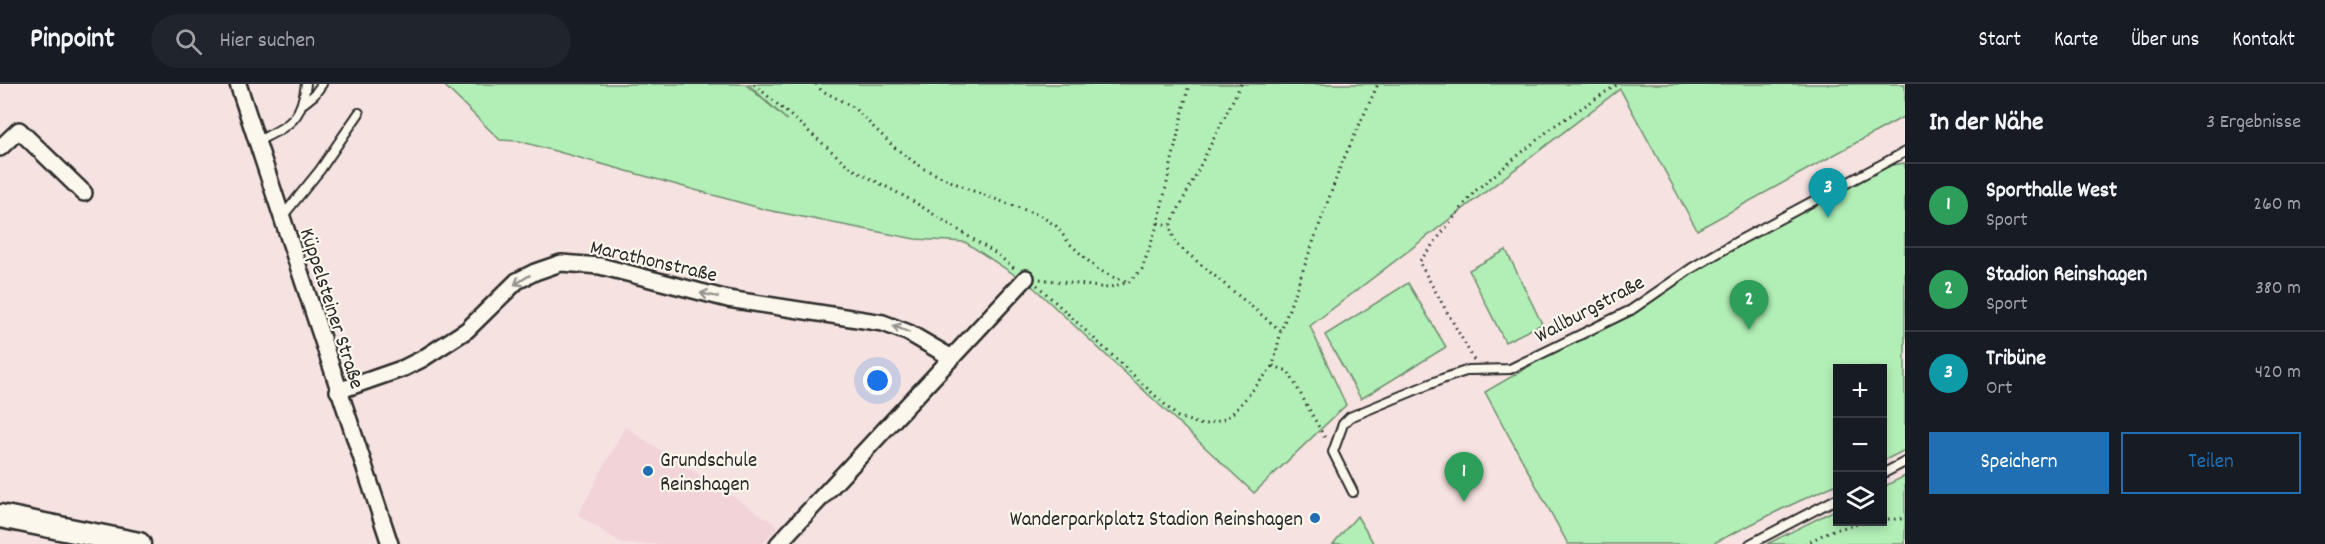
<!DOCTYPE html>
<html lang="de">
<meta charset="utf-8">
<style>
:root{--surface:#171b24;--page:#20242c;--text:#f1f3f6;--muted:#9ea1a6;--line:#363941;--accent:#1f6fb2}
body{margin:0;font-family:Dekko,sans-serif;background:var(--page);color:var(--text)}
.controls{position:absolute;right:18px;bottom:18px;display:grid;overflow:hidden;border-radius:0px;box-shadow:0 3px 9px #0003}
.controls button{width:54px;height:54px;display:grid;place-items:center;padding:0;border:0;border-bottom:2px solid var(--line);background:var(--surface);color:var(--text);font:30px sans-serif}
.you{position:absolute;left:878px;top:297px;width:21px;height:21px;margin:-15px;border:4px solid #fff;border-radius:50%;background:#1a73e8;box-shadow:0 0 0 9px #1a73e833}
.badge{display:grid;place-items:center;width:39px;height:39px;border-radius:50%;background:var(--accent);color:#fff;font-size:20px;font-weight:700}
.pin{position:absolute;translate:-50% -50px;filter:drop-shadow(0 2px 3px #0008)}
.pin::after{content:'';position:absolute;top:32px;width:21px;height:18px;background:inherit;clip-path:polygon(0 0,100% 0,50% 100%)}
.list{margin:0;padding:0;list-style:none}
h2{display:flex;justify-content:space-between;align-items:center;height:78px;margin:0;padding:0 24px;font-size:26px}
h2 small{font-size:20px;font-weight:400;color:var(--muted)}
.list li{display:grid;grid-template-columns:39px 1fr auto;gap:18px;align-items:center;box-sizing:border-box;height:84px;padding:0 24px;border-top:2px solid var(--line)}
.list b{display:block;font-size:22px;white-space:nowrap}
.list p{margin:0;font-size:20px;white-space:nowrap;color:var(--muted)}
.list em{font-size:20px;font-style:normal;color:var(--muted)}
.actions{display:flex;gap:12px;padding:18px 24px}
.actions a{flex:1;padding:14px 0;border:2px solid var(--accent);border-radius:0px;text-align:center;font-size:21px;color:var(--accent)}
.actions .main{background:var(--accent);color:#fff}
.icon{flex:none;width:33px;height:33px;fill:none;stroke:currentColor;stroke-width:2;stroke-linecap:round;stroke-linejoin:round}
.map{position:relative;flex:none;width:1905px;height:460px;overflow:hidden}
header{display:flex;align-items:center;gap:36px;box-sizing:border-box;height:84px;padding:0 30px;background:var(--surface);border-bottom:2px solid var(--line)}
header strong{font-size:28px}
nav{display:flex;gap:33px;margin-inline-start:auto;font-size:21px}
.search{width:420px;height:54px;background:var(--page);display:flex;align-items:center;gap:15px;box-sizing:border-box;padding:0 21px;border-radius:33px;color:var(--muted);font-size:22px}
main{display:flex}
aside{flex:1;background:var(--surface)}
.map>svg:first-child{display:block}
</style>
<header>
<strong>Pinpoint</strong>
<div class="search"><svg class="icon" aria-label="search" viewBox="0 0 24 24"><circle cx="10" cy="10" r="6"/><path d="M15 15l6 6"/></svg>Hier suchen</div>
<nav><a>Start</a><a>Karte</a><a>Über uns</a><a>Kontakt</a></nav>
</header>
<main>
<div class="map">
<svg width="1905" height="460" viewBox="0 0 1905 460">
<rect width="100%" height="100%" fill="#f6e2e0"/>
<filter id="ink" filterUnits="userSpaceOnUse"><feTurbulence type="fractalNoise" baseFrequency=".0167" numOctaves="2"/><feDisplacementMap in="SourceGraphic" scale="12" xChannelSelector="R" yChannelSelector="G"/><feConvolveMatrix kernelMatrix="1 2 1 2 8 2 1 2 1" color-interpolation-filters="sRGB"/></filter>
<g filter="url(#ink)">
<path fill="#f2d3d8" d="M625 343 778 442 762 460H623L578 431Z"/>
<g fill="#b2efb6" stroke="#6e8d70" stroke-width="1.5">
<path d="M443 0H745L787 36 748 0H1905V32L1697 146 1620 5 1310 242 1346 321 1254 409 1033 203 965 158 915 155 767 126 519 57 500 56Z"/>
<path d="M1905 79V366L1883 377 1882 284H1838L1837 400 1782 425 1712 460H1568L1485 308 1748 155 1886 82Z"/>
<path d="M1506 166 1542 240 1505 258 1469 186Z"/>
<path d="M1408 199 1446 263 1361 315 1325 251Z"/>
<path d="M1905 392V460H1767L1837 425 1838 438H1882L1883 403Z"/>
<path d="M1357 432 1374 460H1333Z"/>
</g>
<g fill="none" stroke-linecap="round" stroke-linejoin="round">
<defs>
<g id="service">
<path d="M304 19 314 11 322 0"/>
<path d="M256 58C288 41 301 39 306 0"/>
<path d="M282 133 320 86 359 29"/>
<path d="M1882 390 1905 378"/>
<path d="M1353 408 1333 368 1343 340 1350 333 1442 295 1469 286 1510 285 1631 226 1692 184 1740 156 1905 68"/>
<path d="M1750 460 1838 414"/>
</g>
<g id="minor">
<path d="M238 0 390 460"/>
<path d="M0 64 19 46 84 109"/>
<path d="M338 307 404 284 422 275 467 246 517 197 535 188 561 179 600 182 728 215 883 239 909 249 952 274"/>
<path d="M778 460 1026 194"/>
</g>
<path id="secondary" d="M0 432 139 460"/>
</defs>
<use href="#service" stroke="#2b2b2b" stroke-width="12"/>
<use href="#minor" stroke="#2b2b2b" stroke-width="20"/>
<use href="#secondary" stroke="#2b2b2b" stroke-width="27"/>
<g stroke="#2b2b2b" stroke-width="3" stroke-dasharray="1.5 4.5" stroke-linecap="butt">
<path d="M754 0 851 84 911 116 998 171 1015 185"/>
<path d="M816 0 821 6 853 23 894 63 922 84 968 105 1041 132 1056 142 1069 159 1097 185 1113 193 1129 198"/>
<path d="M1241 0 1170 142 1175 159 1281 247"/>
<path d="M1158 139 1170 142"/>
<path d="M1040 195 1107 204 1129 198 1142 185 1158 139 1189 0"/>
<path d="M1037 201 1178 333 1202 341 1225 335 1235 327 1273 282 1281 247 1341 81 1378 0"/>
<path d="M1474 276 1419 178 1475 107 1554 42 1618 0"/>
<path d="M1273 282 1288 287 1326 356"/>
<path d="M1882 435H1905"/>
<path d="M1805 460 1830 447 1866 438"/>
</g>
<use href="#service" stroke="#fbf7ec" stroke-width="8"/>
<use href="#minor" stroke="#fbf7ec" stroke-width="15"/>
<use href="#secondary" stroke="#fbf7ec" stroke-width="22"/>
</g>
<defs><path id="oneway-shaft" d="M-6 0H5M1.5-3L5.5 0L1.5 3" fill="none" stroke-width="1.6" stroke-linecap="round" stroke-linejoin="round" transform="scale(1.5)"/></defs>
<g stroke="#93918c">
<use href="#oneway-shaft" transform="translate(522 196) rotate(148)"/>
<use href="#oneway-shaft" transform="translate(709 211) rotate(-168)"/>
<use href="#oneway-shaft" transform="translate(901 245) rotate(-157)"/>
</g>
</g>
<g fill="#1f6fb2" stroke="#fbf7ec" stroke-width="2">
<circle cx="648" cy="387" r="6"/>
<circle cx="1315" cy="434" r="6"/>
</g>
<g text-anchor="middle" stroke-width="4.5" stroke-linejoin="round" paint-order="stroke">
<g font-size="21" fill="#2b2b2b" stroke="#fbf7ec">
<text transform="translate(654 176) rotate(13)" y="7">Marathonstraße</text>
<text transform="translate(333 224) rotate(72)" y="7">Küppelsteiner Straße</text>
<text transform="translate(1589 224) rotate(-28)" y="7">Wallburgstraße</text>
</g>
<g font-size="21" fill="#2b2b2b" stroke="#fbf7ec" text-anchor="start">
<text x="660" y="382">Grundschule<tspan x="660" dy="24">Reinshagen</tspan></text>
<text x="1303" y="441" text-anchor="end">Wanderparkplatz Stadion Reinshagen</text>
</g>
</g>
</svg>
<div class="controls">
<button>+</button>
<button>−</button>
<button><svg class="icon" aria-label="layers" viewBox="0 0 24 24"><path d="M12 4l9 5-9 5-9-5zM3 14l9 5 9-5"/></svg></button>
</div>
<div class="you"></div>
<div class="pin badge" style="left:1464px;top:418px;background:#2e9e5b">1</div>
<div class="pin badge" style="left:1749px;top:246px;background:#2e9e5b">2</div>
<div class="pin badge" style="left:1828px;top:134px;background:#0f9aa8">3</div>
</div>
<aside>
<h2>In der Nähe<small>3 Ergebnisse</small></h2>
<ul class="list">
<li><span class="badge" style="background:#2e9e5b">1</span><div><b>Sporthalle West</b><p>Sport</p></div><em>260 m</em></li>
<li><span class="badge" style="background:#2e9e5b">2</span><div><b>Stadion Reinshagen</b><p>Sport</p></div><em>380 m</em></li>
<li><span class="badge" style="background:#0f9aa8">3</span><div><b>Tribüne</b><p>Ort</p></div><em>420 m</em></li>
</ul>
<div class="actions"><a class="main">Speichern</a><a>Teilen</a></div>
</aside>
</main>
